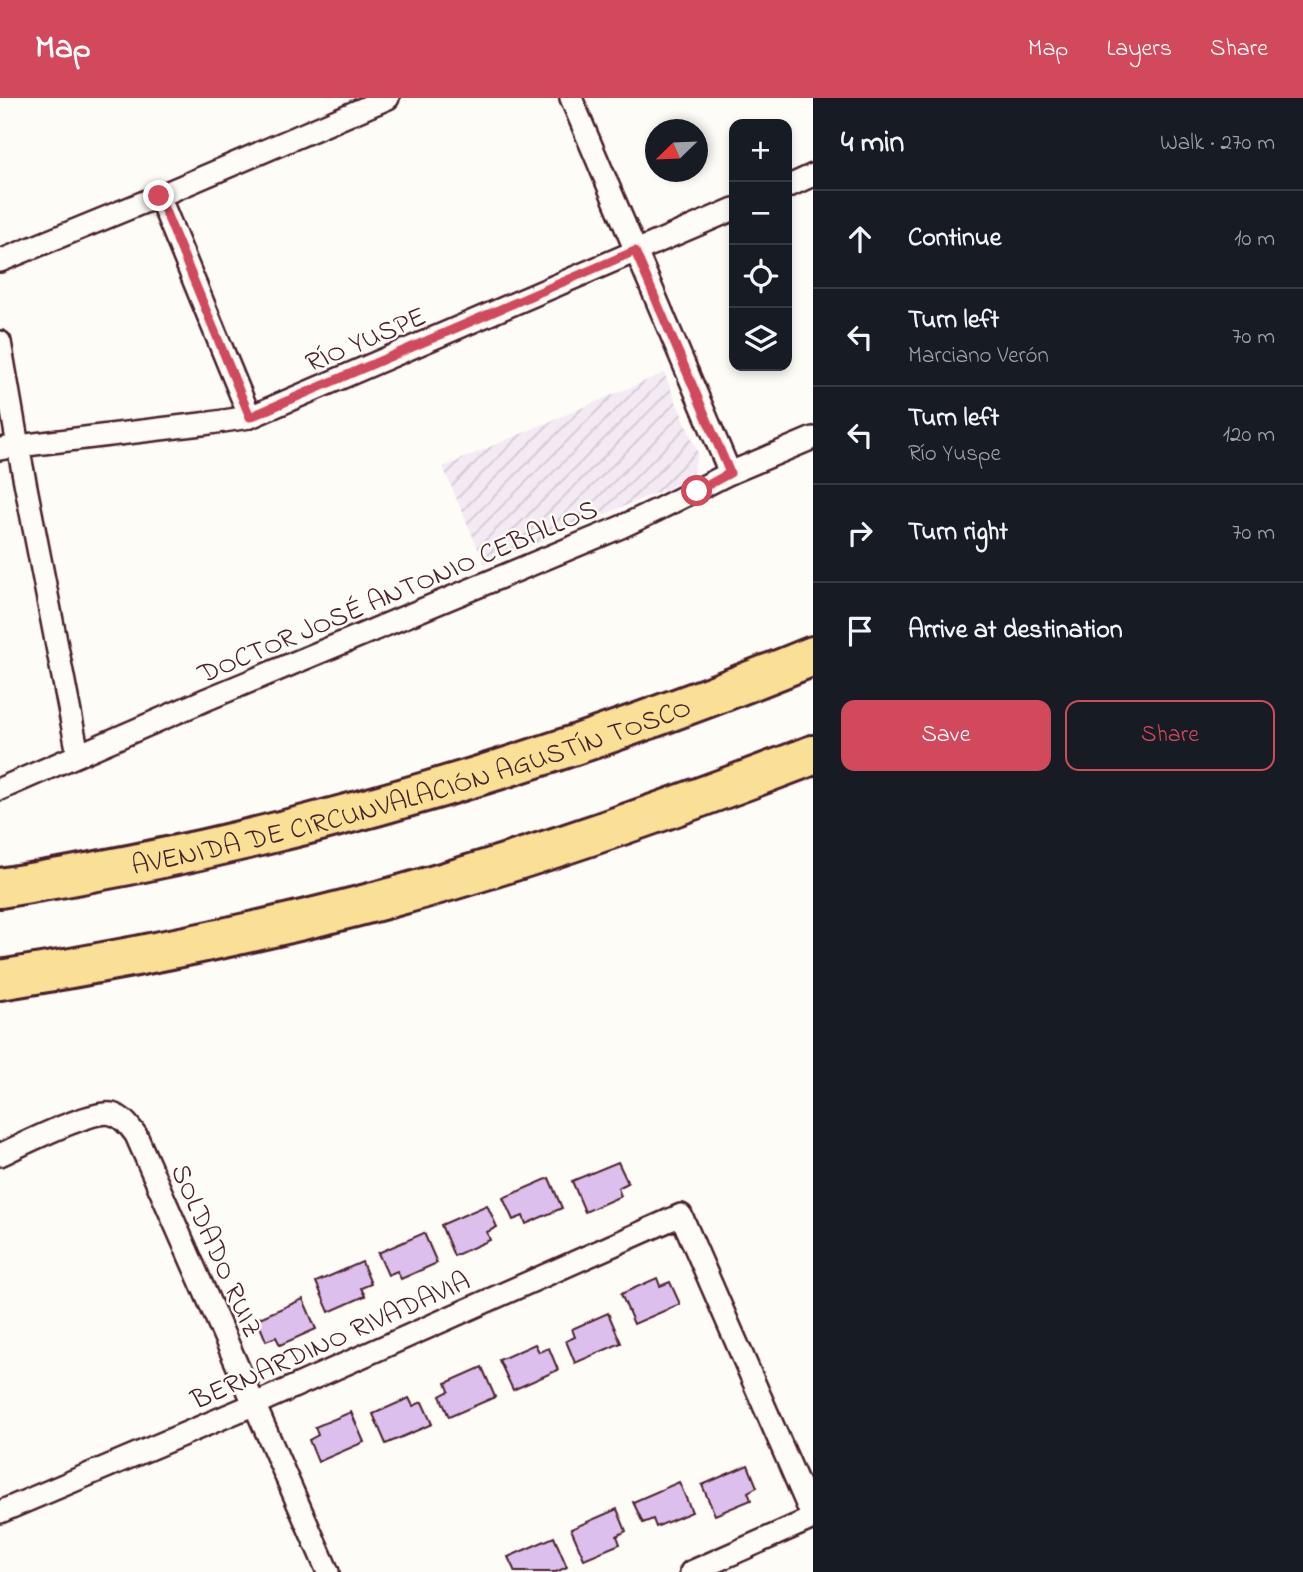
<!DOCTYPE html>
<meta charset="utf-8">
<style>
:root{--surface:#171b24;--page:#242831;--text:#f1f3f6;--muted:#9ea1a6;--line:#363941;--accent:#d1495b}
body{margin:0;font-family:"Indie Flower",sans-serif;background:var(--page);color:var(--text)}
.controls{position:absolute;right:21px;top:21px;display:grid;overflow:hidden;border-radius:14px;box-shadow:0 4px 10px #0003}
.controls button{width:63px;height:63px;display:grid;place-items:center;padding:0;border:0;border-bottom:2px solid var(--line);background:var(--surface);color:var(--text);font:35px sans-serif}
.compass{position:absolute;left:645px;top:21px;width:63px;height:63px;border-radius:50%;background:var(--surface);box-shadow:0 4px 10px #0003;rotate:247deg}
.stop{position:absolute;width:21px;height:21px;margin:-16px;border:5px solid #d1495b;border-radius:50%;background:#fff}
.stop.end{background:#d1495b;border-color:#fff;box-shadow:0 2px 7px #0008}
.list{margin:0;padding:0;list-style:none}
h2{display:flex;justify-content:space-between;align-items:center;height:91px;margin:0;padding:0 28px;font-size:30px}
h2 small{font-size:23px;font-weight:400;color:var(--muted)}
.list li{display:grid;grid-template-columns:46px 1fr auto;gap:21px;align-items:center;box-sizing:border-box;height:98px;padding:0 28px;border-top:2px solid var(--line)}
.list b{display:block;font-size:26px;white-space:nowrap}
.list p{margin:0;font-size:23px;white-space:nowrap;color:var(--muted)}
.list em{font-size:23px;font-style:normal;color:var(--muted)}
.actions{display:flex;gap:14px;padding:21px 28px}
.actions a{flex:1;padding:16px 0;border:2px solid var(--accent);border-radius:14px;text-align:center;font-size:24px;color:var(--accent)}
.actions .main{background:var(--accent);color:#fff}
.icon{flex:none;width:38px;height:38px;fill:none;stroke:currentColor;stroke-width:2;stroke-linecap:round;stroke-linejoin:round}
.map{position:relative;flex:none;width:813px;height:1474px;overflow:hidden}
header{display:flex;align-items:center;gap:42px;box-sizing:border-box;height:98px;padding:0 35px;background:var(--accent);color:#fff}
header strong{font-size:33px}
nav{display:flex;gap:38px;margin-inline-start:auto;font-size:24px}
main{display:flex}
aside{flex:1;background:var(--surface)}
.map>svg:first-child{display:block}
</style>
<header>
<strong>Map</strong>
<nav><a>Map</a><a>Layers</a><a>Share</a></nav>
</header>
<main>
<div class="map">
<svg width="813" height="1474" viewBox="0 0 813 1474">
<defs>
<pattern id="industrial-furrows" width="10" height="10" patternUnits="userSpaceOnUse" patternTransform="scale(1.75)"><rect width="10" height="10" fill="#f3eaf4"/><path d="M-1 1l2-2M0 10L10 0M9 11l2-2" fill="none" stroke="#d2c8d1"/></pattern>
</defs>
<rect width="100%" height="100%" fill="#fdfcf7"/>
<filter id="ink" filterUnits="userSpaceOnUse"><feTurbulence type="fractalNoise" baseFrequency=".0143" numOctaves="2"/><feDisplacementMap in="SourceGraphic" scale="14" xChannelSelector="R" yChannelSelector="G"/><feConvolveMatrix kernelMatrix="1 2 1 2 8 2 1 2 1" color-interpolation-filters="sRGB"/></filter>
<g filter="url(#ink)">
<path fill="url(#industrial-furrows)" d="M664 275 698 355 691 380 485 467 443 369Z"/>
<g fill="#ddbfed" stroke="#4a1f2b" stroke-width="2">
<path d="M618 1064 628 1085 618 1090 621 1098 585 1114 572 1083Z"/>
<path d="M549 1080 562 1110 526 1126 523 1118 513 1122 503 1100Z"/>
<path d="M487 1107 497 1129 487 1134 490 1142 454 1158 441 1127Z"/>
<path d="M424 1135 437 1165 401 1181 397 1173 388 1177 378 1155Z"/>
<path d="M362 1164 371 1186 361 1190 365 1198 329 1214 316 1184Z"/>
<path d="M657 1180 660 1188 670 1184 680 1206 634 1226 621 1196Z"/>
<path d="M303 1201 316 1231 280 1247 276 1239 266 1243 257 1221Z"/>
<path d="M608 1215 621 1245 575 1265 566 1243 575 1239 572 1231Z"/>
<path d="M535 1246 539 1254 549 1250 558 1272 513 1292 499 1262Z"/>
<path d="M482 1269 495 1299 449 1319 440 1298 449 1293 446 1285Z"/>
<path d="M409 1300 413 1308 422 1304 432 1326 386 1346 373 1316Z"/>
<path d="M351 1314 364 1344 318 1364 309 1342 318 1337 315 1329Z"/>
<path d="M748 1367 757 1389 748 1394 751 1402 715 1417 702 1387Z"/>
<path d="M679 1384 692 1414 656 1429 653 1421 643 1425 633 1404Z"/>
<path d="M617 1411 626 1433 617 1438 620 1446 584 1461 571 1431Z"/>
<path d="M554 1439 567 1469 556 1474H515L508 1459Z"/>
</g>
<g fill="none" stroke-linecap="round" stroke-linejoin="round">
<defs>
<g id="street">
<path d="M571 0 730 375"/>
<path d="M787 89 813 77"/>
<path d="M159 98 250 319"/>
<path d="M0 163 159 98 388 0"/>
<path d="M0 244 18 348 78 656"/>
<path d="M0 351 18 348 210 325 250 319 734 111"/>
<path d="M0 691 205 602 621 429 657 412 730 375 813 340"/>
<path d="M0 1057C21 1047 93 1011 112 1016 123 1019 130 1029 136 1037L328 1474"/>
<path d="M0 1414 255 1306 681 1117 813 1420"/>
<path d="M691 1474 813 1420"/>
</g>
<g id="highway">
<path id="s1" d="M0 790C280 746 551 665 813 558"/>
<path d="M0 882C132 861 263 834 393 799 535 760 675 710 813 657"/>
</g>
</defs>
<use href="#street" stroke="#4a1f2b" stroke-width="26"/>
<use href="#highway" stroke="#4a1f2b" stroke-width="44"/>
<use href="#street" stroke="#fdfcf7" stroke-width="21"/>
<use href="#highway" stroke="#fadf96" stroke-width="38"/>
</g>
</g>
<g fill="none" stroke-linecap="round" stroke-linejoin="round" filter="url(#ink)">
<path stroke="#d1495b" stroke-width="9" d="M159 98 250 319 635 153 730 375 697 393"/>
</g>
<g text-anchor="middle" stroke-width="5" stroke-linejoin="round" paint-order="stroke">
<g font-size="28" fill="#4a1f2b" stroke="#fdfcf7">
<text transform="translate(365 240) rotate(-23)" y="10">RÍO YUSPE</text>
<text transform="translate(397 492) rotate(-23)" y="10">DOCTOR JOSÉ ANTONIO CEBALLOS</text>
<text dy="10" stroke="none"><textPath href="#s1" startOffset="424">AVENIDA DE CIRCUNVALACIÓN AGUSTÍN TOSCO</textPath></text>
<text transform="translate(218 1152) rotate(66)" y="10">SOLDADO RUIZ</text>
<text transform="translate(330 1241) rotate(-24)" y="10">BERNARDINO RIVADAVIA</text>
</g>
</g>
</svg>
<div class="controls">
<button>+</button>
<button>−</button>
<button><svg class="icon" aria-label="locate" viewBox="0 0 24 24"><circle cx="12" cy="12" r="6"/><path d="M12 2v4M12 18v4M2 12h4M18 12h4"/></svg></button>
<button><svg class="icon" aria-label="layers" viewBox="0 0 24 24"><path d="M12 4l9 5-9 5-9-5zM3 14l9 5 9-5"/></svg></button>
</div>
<svg class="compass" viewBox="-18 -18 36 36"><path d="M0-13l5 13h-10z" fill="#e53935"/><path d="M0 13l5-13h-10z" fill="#9ea1a6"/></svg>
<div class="stop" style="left:697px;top:393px"></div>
<div class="stop end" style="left:159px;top:98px"></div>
</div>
<aside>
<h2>4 min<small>Walk · 270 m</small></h2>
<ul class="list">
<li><svg class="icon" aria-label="ahead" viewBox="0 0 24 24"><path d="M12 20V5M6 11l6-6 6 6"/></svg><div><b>Continue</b></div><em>10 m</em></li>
<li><svg class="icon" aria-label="left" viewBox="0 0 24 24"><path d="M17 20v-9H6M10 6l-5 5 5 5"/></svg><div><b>Turn left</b><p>Marciano Verón</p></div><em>70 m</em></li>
<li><svg class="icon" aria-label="left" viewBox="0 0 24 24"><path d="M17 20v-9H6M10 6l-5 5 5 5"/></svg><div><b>Turn left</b><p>Río Yuspe</p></div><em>120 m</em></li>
<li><svg class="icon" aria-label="right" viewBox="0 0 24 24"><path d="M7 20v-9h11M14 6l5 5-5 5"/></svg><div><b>Turn right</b></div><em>70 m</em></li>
<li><svg class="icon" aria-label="arrive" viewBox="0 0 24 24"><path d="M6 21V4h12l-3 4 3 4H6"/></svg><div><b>Arrive at destination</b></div></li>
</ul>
<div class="actions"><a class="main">Save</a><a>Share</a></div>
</aside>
</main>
